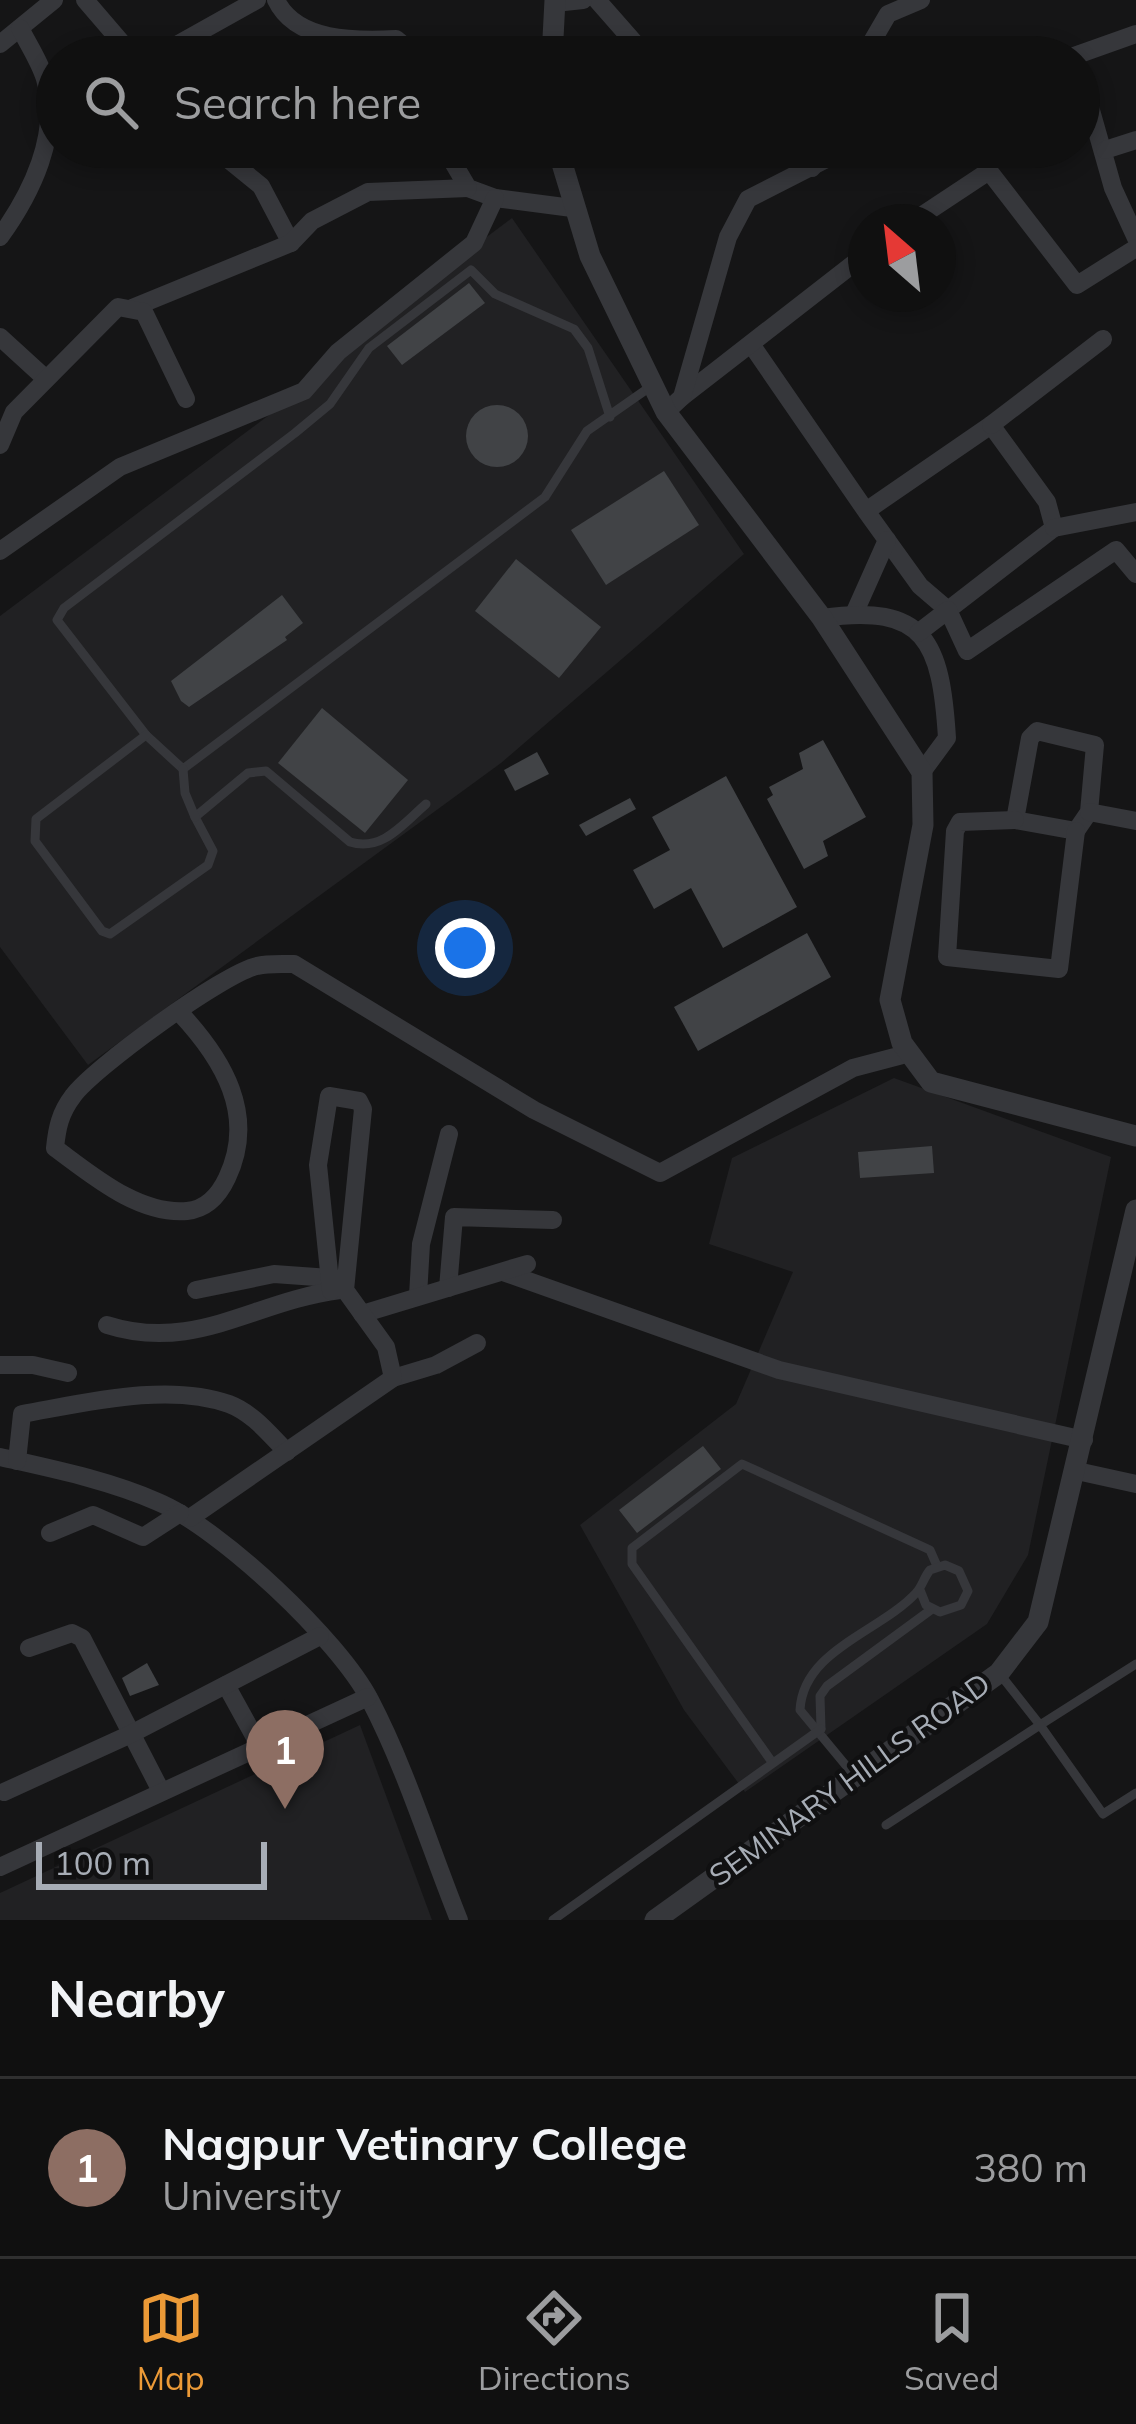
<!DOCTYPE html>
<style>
:root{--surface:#101010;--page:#191919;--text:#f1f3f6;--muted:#9c9d9f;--line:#303030;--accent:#ec9a37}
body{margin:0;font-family:Mulish,sans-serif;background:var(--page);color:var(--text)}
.compass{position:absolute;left:848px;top:204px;width:108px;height:108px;border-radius:50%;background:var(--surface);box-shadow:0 6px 18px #0003;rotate:332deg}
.scale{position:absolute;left:36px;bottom:30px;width:231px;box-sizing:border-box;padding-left:12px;border:6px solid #a7adb6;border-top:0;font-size:33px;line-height:42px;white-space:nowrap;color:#a7adb6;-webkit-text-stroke:9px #101011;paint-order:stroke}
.you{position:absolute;left:465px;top:948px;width:42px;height:42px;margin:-30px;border:9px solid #fff;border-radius:50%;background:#1a73e8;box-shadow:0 0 0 18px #1a73e833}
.badge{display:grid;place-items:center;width:78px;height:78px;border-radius:50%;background:var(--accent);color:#fff;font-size:39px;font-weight:700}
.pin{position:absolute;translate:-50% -99px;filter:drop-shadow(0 3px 6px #0008)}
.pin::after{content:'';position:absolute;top:63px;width:42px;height:36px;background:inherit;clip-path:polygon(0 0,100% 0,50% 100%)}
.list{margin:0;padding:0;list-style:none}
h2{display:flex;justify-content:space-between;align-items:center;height:156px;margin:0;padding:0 48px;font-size:51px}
h2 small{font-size:39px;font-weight:400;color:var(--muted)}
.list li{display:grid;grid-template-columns:78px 1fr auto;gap:36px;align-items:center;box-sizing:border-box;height:180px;padding:0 48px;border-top:3px solid var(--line)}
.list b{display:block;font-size:45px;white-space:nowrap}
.list p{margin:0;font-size:39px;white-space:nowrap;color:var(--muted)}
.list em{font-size:39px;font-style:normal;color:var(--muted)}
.icon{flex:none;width:66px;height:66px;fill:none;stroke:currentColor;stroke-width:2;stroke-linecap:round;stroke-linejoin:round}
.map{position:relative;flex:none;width:1136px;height:1920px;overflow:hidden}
.search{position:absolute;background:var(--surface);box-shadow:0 6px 18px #0003;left:36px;right:36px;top:36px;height:132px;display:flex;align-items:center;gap:30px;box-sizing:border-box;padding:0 42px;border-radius:66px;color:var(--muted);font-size:45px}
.sheet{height:336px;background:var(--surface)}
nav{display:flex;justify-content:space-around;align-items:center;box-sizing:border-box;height:168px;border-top:3px solid var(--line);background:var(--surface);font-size:33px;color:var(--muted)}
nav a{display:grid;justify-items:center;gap:6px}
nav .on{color:var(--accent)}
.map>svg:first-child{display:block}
</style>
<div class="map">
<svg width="1136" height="1920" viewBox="0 0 1136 1920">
<rect width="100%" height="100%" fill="#151516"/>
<g fill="#212123">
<path d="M512 218 744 554 501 763 88 1065 0 947V616L297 394 332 353Z"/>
<path d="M894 1078 1111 1157 1028 1555 987 1624 745 1792 684 1710 580 1525 736 1404 793 1272 709 1244 732 1158Z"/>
<path d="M360 1725 432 1920H0V1893Z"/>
</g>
<g fill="#414346">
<path d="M469 283 485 303 402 365 387 346Z"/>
<circle cx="497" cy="436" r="31"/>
<path d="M664 471 699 525 606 585 571 530Z"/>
<path d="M516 559 601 627 559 678 475 611Z"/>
<path d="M282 595 303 623 285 637 287 640 189 707 181 701 171 681Z"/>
<path d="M322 708 408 780 365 833 278 763Z"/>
<path d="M823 740 866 817 823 841 828 856 804 869 767 799 773 795 769 787 803 769 799 753Z"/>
<path d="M537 752 549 774 515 791 504 770Z"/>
<path d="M726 776 797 907 723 948 691 888 654 909 633 870 670 850 652 817Z"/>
<path d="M630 798 636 809 586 836 579 825Z"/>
<path d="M807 933 831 977 698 1051 674 1007Z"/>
<path d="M932 1146 934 1173 860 1178 858 1152Z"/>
<path d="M703 1446 721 1469 637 1533 619 1510Z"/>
<path d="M147 1663 159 1685 130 1696 122 1678Z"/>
</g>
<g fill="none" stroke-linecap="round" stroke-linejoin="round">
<g stroke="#36373b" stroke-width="9">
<path d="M610 417 588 348 574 329 495 294 471 270 369 348 330 404 295 433 64 608 57 620 146 735 183 769 545 497 587 431 650 387"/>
<path d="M146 735 36 819 35 841 102 931 110 934 208 865 213 851 195 817 248 773 266 771 350 842C382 852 403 824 426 804"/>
<path d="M183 769 185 793 195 817"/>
<path d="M999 1673 1040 1725 1136 1664"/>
<path d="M821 1729 820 1696 827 1686 932 1609"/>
<path d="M772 1762 632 1564V1548L742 1464 930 1550 937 1566"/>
<path d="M853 1774 800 1710C803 1650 880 1632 916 1593 922 1587 924 1577 930 1570L945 1565 959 1571 968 1591 961 1605 940 1612 926 1605 920 1590"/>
<path d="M886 1825 1040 1725 1103 1814 1136 1793"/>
<path d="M553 1920 821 1729"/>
</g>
<g stroke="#36373b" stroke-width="18">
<path d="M85 0 134 57"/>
<path d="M276 0C296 42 356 41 396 39L418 57"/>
<path d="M597 0 647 57"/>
<path d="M555 3 583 0"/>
<path d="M0 44 54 0"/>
<path d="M1074 56 1136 34"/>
<path d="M155 57 257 0"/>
<path d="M681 57 700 46 730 57"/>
<path d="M863 57 888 14 921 0"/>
<path d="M1079 68 1113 188 1136 238"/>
<path d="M213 147 261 186 291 243"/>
<path d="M444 147 468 188 495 198 572 208"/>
<path d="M798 147 812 168"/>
<path d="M1105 150 1136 140"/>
<path d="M912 222 989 171 1077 285 1136 248"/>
<path d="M0 237C31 194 61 134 45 79 40 62 28 44 20 28"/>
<path d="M132 308 291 243 312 221 368 192 468 188"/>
<path d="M0 337 46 379"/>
<path d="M753 347 866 511 991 425 1047 502 1054 528 948 610 920 586 866 511"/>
<path d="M682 397 866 254"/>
<path d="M666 412 682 397 728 237 748 199 850 147"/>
<path d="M991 425 1103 339"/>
<path d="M0 445 14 412 118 307 144 312 186 399"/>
<path d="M1054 528 1136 512"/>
<path d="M0 551 120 467 304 391 338 352 474 243 495 198"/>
<path d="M854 614 887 540"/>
<path d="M822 618C926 603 941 642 947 738L922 772"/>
<path d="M918 633 948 610 967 651 1116 550 1136 574"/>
<path d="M1037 731 1095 745 1089 812 1076 831 1015 820 1030 738Z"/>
<path d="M1089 812 1136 821"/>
<path d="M1015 820 960 822 955 831 947 957 1059 969 1076 831"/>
<path d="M180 1013C223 1059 257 1115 227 1178 219 1195 207 1209 187 1211 138 1215 92 1175 55 1148 57 1128 60 1113 73 1096 93 1068 224 973 257 966 268 963 282 964 294 964L534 1110 660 1173 853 1068 910 1053"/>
<path d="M503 1272 779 1370 1084 1440"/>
<path d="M448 1288 454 1217 553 1220"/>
<path d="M196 1290 274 1274 330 1278"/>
<path d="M418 1296 421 1244 449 1134"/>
<path d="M362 1314 527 1264"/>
<path d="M107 1325C195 1353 254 1301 340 1290"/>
<path d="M0 1365H33L68 1373"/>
<path d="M393 1378 436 1365 477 1343"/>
<path d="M0 1457C53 1469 108 1480 158 1502 220 1528 339 1640 370 1700 406 1769 430 1848 459 1920"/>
<path d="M17 1461 22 1414C85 1403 168 1382 229 1404 253 1413 270 1435 287 1452"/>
<path d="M1077 1471 1136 1484"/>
<path d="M190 1518 393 1378 386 1347 345 1290 363 1109 359 1101 329 1096 318 1165 331 1291"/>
<path d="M50 1533 93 1515 143 1537 180 1513"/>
<path d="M29 1648 72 1633 82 1638 161 1791"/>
<path d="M226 1685 259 1745"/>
<path d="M4 1792 131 1734 320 1636"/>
<path d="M0 1867 368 1697"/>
</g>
<g stroke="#36373b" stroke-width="21">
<path d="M552 57 555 0"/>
<path d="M557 147 590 256 666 412 822 618 922 772 923 825 890 1000 902 1043 931 1082 1136 1136"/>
<path d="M655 1920 999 1673 1038 1622 1136 1210"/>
</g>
</g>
<g text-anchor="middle" stroke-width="9" stroke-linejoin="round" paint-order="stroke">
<g font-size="30" fill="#a7adb6" stroke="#101011">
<text transform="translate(850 1780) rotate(-36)" y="10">SEMINARY HILLS ROAD</text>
</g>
</g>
</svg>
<svg class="compass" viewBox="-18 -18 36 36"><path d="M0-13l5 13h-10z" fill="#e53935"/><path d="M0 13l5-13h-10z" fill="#9c9d9f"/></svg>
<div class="scale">100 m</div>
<div class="you"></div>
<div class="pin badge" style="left:285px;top:1809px;background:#8d6e63">1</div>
<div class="search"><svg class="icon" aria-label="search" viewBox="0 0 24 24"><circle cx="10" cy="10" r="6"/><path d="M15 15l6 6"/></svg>Search here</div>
</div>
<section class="sheet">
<h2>Nearby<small></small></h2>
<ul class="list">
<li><span class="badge" style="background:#8d6e63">1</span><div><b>Nagpur Vetinary College</b><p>University</p></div><em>380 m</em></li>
</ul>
</section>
<nav>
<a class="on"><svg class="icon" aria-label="map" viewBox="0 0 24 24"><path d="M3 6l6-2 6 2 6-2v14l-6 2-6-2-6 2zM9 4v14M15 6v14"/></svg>Map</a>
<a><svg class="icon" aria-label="directions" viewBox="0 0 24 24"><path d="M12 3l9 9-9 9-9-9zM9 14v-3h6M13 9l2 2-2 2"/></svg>Directions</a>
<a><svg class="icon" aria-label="saved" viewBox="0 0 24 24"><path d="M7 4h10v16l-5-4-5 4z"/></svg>Saved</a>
</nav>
